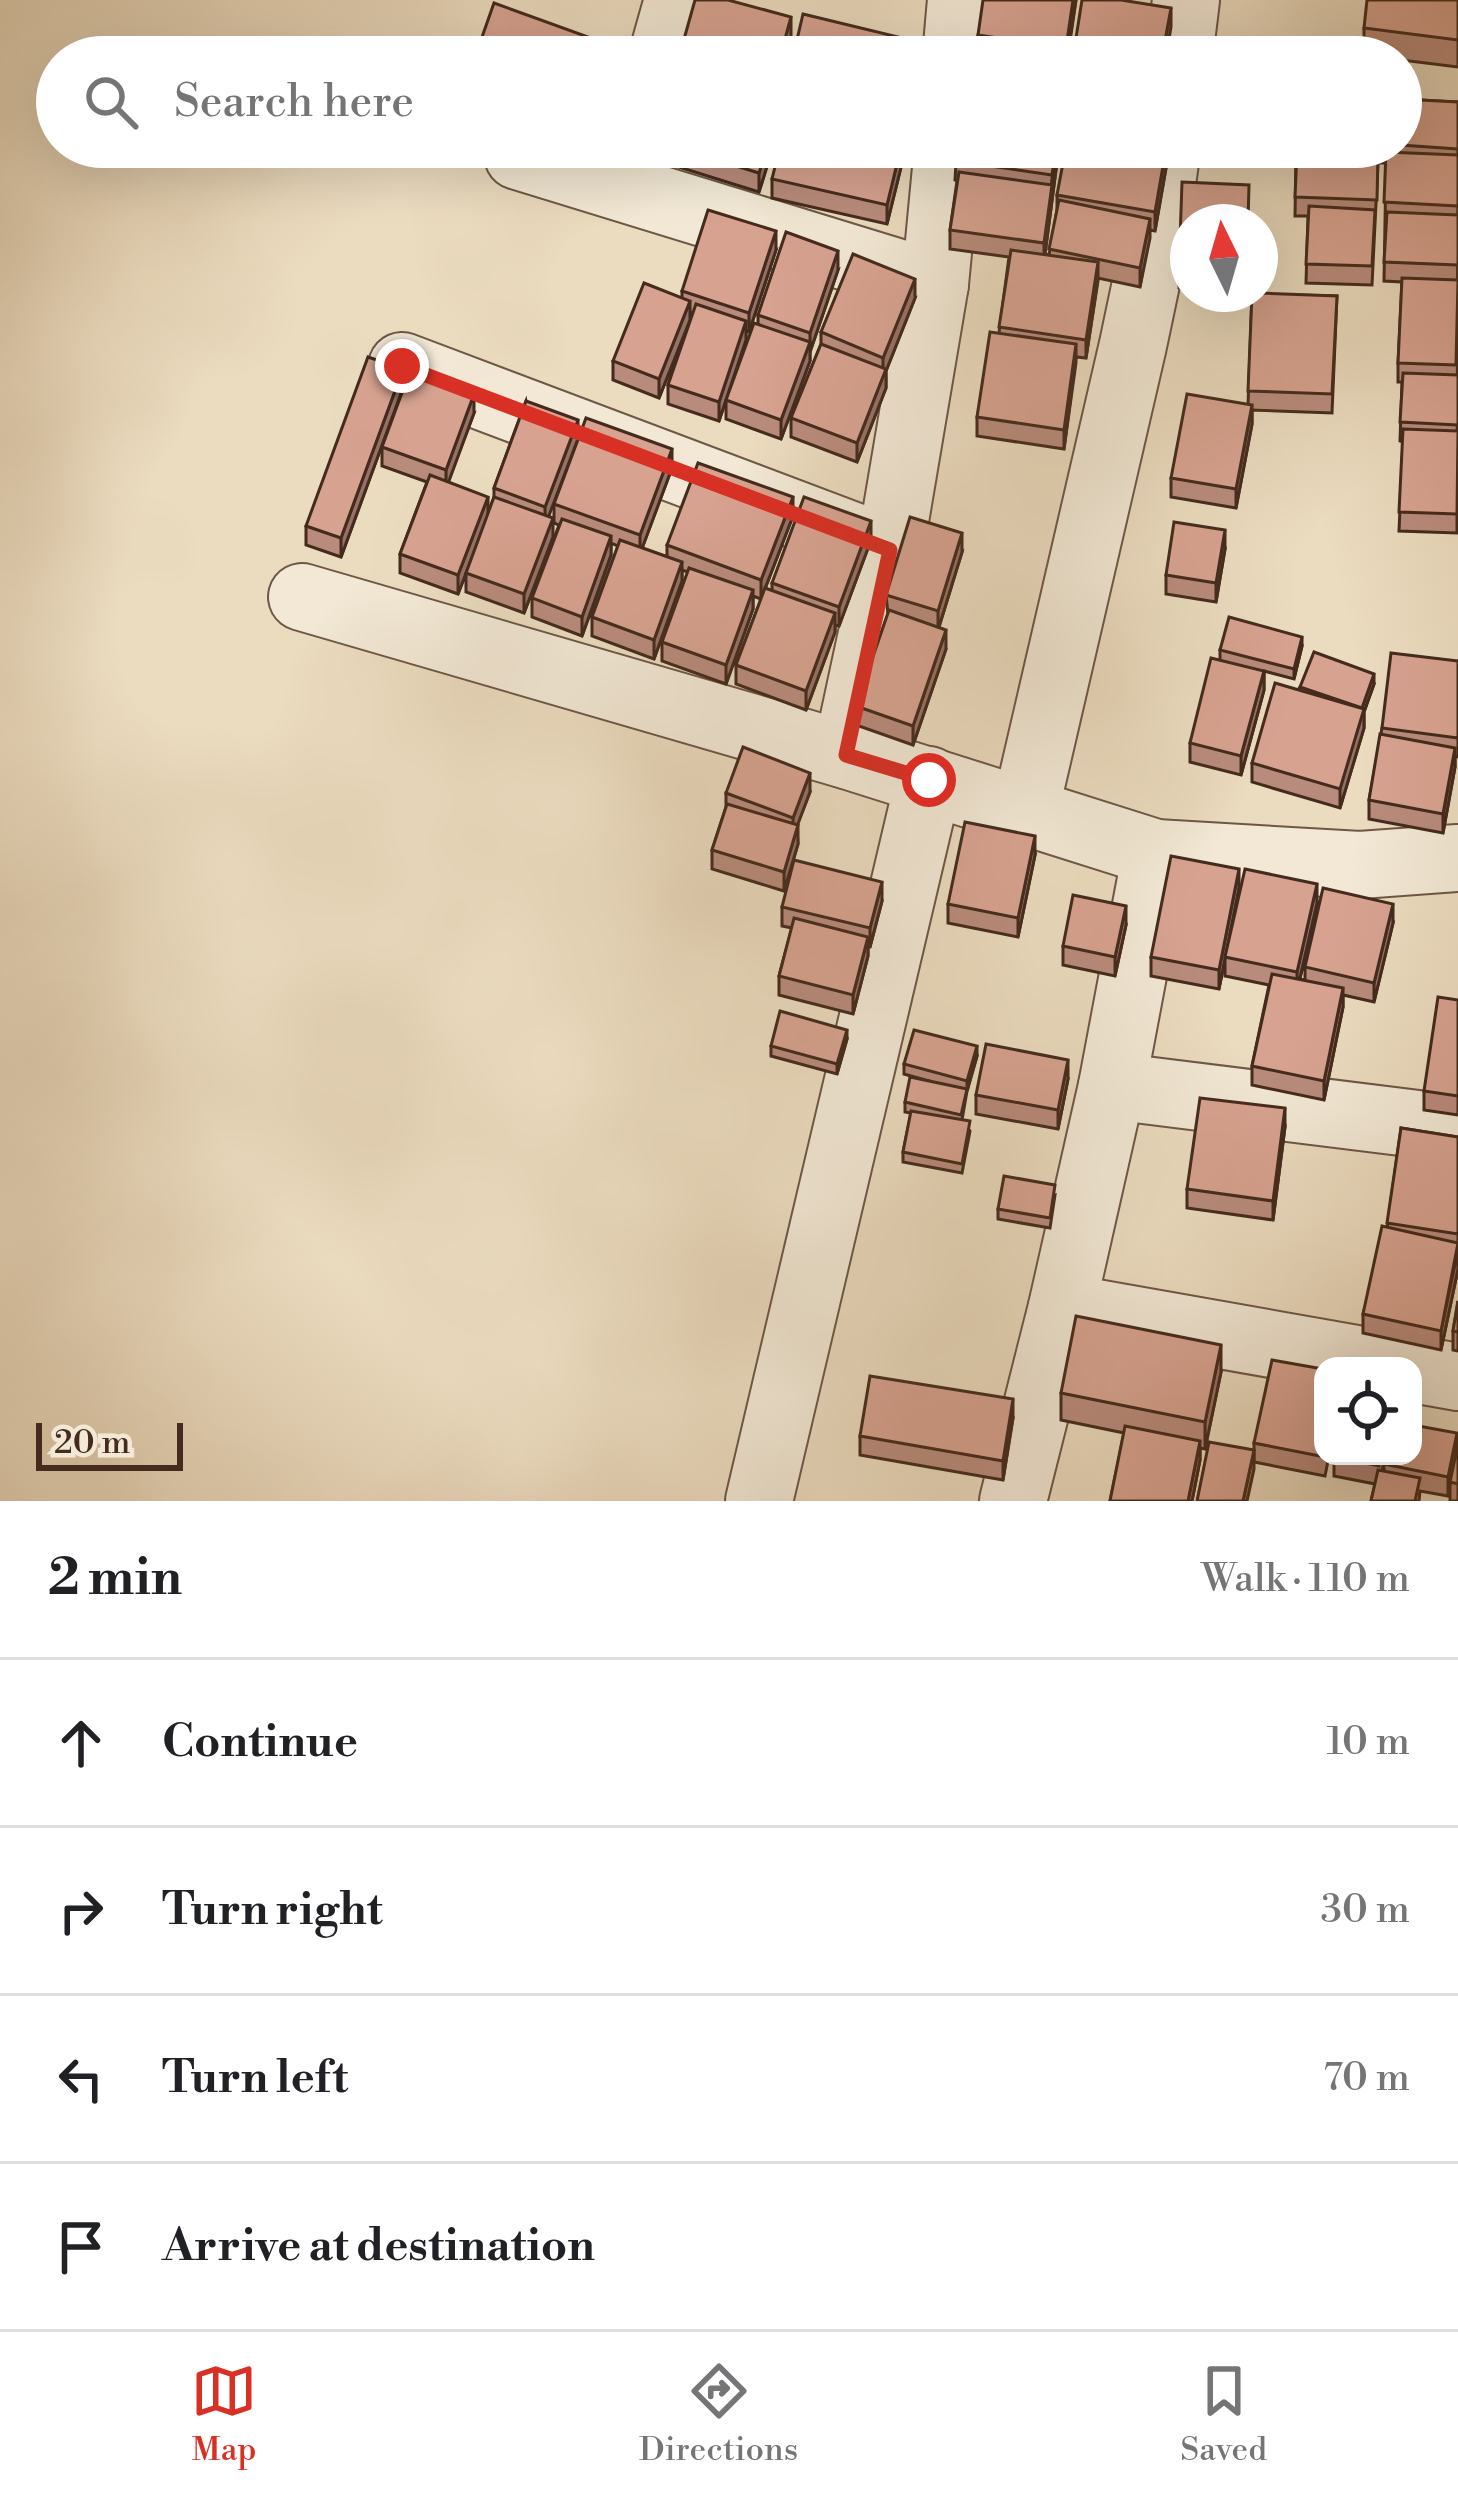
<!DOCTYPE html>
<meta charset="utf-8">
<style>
:root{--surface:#fff;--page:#f2f2f2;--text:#202124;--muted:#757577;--line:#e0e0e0;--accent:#d93025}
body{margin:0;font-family:"Libre Bodoni",serif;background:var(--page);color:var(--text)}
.controls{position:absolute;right:36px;bottom:36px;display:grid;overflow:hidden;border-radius:24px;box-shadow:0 12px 48px #0002}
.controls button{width:108px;height:108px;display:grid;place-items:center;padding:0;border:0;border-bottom:3px solid var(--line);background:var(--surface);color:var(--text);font:60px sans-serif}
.compass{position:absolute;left:1170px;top:204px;width:108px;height:108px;border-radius:50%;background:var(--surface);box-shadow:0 12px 48px #0002;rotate:355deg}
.scale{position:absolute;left:36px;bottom:30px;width:147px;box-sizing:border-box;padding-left:12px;border:6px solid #442b1d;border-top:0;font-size:33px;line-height:42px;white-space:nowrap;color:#442b1d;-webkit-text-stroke:9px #f2e8d5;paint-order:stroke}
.stop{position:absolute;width:36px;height:36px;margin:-27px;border:9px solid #d93025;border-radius:50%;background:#fff}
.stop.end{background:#d93025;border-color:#fff;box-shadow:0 3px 12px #0008}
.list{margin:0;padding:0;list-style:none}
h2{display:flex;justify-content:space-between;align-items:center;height:156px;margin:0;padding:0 48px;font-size:51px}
h2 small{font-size:39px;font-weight:400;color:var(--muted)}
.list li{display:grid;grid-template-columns:78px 1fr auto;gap:36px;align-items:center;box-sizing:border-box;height:168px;padding:0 48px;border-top:3px solid var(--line)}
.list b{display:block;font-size:45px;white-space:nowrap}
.list em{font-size:39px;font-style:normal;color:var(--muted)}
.icon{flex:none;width:66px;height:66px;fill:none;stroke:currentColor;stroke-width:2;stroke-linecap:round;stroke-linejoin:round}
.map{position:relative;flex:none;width:1458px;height:1501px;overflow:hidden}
.search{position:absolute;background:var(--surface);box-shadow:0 12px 48px #0002;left:36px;right:36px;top:36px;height:132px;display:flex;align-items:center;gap:30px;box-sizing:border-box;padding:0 42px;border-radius:66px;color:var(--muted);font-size:45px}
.sheet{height:828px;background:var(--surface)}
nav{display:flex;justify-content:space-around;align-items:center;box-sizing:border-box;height:168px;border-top:3px solid var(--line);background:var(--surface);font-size:33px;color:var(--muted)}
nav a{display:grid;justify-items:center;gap:6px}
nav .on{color:var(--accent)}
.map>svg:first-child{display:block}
</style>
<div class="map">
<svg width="1458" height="1501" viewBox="0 0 1458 1501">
<rect width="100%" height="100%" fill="#ebdbbf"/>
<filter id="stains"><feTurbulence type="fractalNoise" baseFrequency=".00167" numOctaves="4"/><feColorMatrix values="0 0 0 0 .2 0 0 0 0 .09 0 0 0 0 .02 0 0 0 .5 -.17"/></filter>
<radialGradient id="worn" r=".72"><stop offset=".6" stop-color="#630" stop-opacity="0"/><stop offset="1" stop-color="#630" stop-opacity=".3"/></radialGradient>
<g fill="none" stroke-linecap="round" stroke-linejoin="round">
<defs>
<g id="minor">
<path d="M662 57 678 0"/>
<path d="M956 57 961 0"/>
<path d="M1179 57 1186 0"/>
<path d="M518 156 935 284"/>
<path d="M402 366 882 547"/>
<path d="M302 597 846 755 1156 853 1360 865 1458 858"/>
<path d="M846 755 890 550 935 284 948 147"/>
<path d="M1025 811 1133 345 1153 250 1167 147"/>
<path d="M1112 1086 1458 1129"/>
<path d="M1062 1307 1396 1366"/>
<path d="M1413 1369 1458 1377"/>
<path d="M759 1501 929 780"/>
<path d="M1013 1501 1062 1307 1112 1086 1156 853"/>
</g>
</defs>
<use href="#minor" stroke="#6e5746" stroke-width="70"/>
<use href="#minor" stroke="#f2e8d5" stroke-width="66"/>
</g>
<g fill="#b98b7c" stroke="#442b1d" stroke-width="3">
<path d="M1076 0 1068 55 978 42V35Z"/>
<path d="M1458 0V67L1401 60V57L1364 55V28Z"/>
<path d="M1401 99 1458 102 1457 533 1399 531 1403 442 1400 441 1402 382H1398V363L1402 282 1384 281 1386 163H1378L1372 285 1306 283 1308 216H1295L1296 157 1279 156V147H1401Z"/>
<path d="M653 147H773L759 192 653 159Z"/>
<path d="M906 147 887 224 772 198V179Z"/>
<path d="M957 147H1059L1045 254 1049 255 1057 210V195L1166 168 1155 231 1150 230 1140 287 1098 278 1086 358 1076 357 1064 449 977 436V417L999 333 1009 257 950 249V230L957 181 955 180Z"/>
<path d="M1188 222V289L1179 288V269Z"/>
<path d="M776 250 749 332 746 330V340L719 421 668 404V385L693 313 690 312V320L659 398 613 380V361L682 298V291Z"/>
<path d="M838 270 810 352V361L781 439 726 419V400L758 324V315Z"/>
<path d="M1252 294 1337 296 1332 413 1252 410V424L1236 508 1171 497V478L1248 405Z"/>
<path d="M915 298 886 371V388L857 462 791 437V418L821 344V332Z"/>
<path d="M403 388 341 557 306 545V526Z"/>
<path d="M526 401 553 537 524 613 466 592V573L458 594 400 573V554L427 482 382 466V447L474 413 448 482 488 514 494 497V488Z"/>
<path d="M672 468 642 548 667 557V545L793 516 765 589 772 591V583L871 540 839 626 835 625V632L806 710 736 684V665L761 599 753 596V609L726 684 662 661V642L688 572 682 570V581L654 659 592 636V617L618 546 611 543V555L582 636 532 617V598L559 525 554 523V504Z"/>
<path d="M1225 549 1216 602 1166 594V575Z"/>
<path d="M962 552 939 627 946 649 913 745 856 725V706L888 614 886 595Z"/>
<path d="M1302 646 1294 679 1264 671V690L1241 775 1190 762V743L1220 660V650Z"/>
<path d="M1458 661V757L1455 756V767L1443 833 1369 819V800L1382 728Z"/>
<path d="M1374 684 1364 712V728L1340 808 1252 782V763L1300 687Z"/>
<path d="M810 792 797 825 798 844 784 891 712 869V850L726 807V793Z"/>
<path d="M1035 855 1018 937 948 923V904Z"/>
<path d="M1239 888 1219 989 1151 976V957Z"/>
<path d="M882 901 870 947H868V956L853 1014 779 995V976L792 928 782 926V907Z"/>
<path d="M1317 903 1300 979 1305 980V967L1393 923 1374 1002 1343 995V1007L1324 1100 1252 1085V1066L1269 985 1225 976V957Z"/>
<path d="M1126 925 1115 976 1063 965V946Z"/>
<path d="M1458 1000V1115L1424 1110V1091Z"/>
<path d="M847 1039 837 1074 771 1056V1046Z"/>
<path d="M977 1056 967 1091 962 1120 970 1131 962 1173 903 1162V1152L911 1113 905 1112V1102L929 1081 904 1074V1064Z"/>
<path d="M1068 1079 1058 1129 976 1114V1095Z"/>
<path d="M1285 1127 1273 1220 1187 1208V1189Z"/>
<path d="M1401 1128 1458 1137V1269L1441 1350 1363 1333V1314L1387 1228Z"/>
<path d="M1055 1195 1050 1228 998 1219V1209Z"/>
<path d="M1458 1301V1351L1453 1350V1331Z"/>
<path d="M1221 1372 1205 1449 1200 1448V1460L1192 1501H1110L1124 1433 1061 1420V1393Z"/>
<path d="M1013 1418 1003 1480 860 1455V1436Z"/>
<path d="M1254 1443 1329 1456 1325 1476 1254 1462Z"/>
<path d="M1458 1444V1501H1450V1487L1448 1496 1420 1491 1419 1501H1371L1375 1484 1334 1476V1456H1385L1382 1471H1384V1464L1457 1449Z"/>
</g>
<g fill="#967165" stroke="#442b1d" stroke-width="3">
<path d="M1073 0H1076L1067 57H1066Z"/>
<path d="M1171 8V27L1166 57H1162Z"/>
<path d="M791 17V36L785 57H780Z"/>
<path d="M767 147H773L759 192V173Z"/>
<path d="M901 147H906L887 224V205Z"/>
<path d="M1056 147H1059L1044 262V243Z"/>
<path d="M1166 149V168L1155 231V212Z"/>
<path d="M1150 219V238L1140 287V268Z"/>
<path d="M776 231V250L749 332V313Z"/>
<path d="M838 251V270L810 352V333Z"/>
<path d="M1098 262V281L1086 358V340Z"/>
<path d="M915 279V298L886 371V388L857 462V443L883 376V358Z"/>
<path d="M690 301V320L659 398V379Z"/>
<path d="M746 321V340L719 421V402Z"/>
<path d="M810 342V361L781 439V420Z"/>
<path d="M1076 344V363L1064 449V430Z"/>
<path d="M403 369V388L341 557V538Z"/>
<path d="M474 394V413L446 489V470Z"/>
<path d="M1252 405V424L1236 508V489Z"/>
<path d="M578 420V439L545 526V507Z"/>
<path d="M672 449V468L640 554V535Z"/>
<path d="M488 497V516L458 594V575Z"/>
<path d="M793 497V516L761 599V580Z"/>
<path d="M553 518V537L524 613V594Z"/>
<path d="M871 521V540L839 626V607Z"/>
<path d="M1225 530V549L1216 602V583Z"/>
<path d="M962 533V552L938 630V611Z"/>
<path d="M611 536V555L582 636V617Z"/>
<path d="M682 562V581L654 659V640Z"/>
<path d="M753 590V609L726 684V665Z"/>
<path d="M835 613V632L806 710V691Z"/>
<path d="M946 630V649L913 745V726Z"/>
<path d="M1302 637V646L1294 679V669Z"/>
<path d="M1264 671V690L1241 775V756Z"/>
<path d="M1374 674V684L1364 712V728L1340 808V789L1361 710Z"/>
<path d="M1455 748V767L1443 833V814Z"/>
<path d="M810 773V792L793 837V818Z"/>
<path d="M798 825V844L784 891V872Z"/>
<path d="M1035 836V855L1018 937V918Z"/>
<path d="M1239 869V888L1219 989V970Z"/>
<path d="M882 882V901L870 947V928Z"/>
<path d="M1317 884V903L1297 991V972Z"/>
<path d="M1393 904V923L1374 1002V983Z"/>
<path d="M1126 906V925L1115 976V957Z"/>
<path d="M868 937V956L853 1014V995Z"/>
<path d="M1343 988V1007L1324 1100V1081Z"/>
<path d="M847 1030V1039L837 1074V1064Z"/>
<path d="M977 1046V1056L967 1091V1081Z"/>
<path d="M1068 1060V1079L1058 1129V1110Z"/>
<path d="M1285 1108V1127L1273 1220V1201Z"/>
<path d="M1458 1250V1269L1441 1350V1331Z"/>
<path d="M1221 1345V1372L1205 1449V1422Z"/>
<path d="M1013 1399V1418L1003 1480V1461Z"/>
<path d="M1457 1433V1452L1448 1496V1477Z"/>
<path d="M1200 1441V1460L1192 1501H1188Z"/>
<path d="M1254 1450V1469L1247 1501H1243Z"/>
</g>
<g fill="#d7a290" stroke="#442b1d" stroke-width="3">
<path d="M695 0H728L791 17 780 57H679Z"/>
<path d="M983 0H1073L1066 48 978 35Z"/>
<path d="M1082 0H1121L1171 8 1162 57H1073Z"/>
<path d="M1367 0H1458V40L1364 28Z"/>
<path d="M494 3 638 55 637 57H475Z"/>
<path d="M803 14 923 43 919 57H793Z"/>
<path d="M974 41 1068 55V57H972Z"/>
<path d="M1401 99 1458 102V149L1401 145Z"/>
<path d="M675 147H767L759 173Z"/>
<path d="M780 147H901L887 205 772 179Z"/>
<path d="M957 147H1056L1052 175 955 161Z"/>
<path d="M1066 147H1152L1166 149 1155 212 1057 195Z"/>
<path d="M1297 150 1378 153 1377 200 1295 197Z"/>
<path d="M1386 152 1458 155V206L1384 202Z"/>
<path d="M959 172 1052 185 1044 243 950 230Z"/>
<path d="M1182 182 1249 185 1248 222H1188V270L1179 269Z"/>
<path d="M1059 200 1150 219 1140 268 1049 249Z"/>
<path d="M1309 206 1375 210 1372 266 1306 264Z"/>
<path d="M708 210 776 231 749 313 682 291Z"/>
<path d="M1387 212 1458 215V265L1384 262Z"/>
<path d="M786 232 838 251 810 333 758 315Z"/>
<path d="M1011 250 1098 262 1086 340 999 327Z"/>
<path d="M853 254 915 279 883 358 821 332Z"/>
<path d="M1402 278 1458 280 1456 365 1398 363Z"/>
<path d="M644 283 690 301 659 379 613 361Z"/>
<path d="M1260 293 1337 296 1332 394 1248 391 1252 294Z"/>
<path d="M696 304 746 321 719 402 668 385Z"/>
<path d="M754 323 810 342 781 420 726 400Z"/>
<path d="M990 332 1076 344 1064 430 977 417Z"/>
<path d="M821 344 886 369 857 443 791 418Z"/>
<path d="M368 357 403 369 341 538 306 526Z"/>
<path d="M410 371 474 394 446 470 382 447Z"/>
<path d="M1403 373 1458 375V425L1400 422Z"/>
<path d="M1187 394 1252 405 1236 489 1171 478Z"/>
<path d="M526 401 578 420 545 507 494 488Z"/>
<path d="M586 418 672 449 640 535 554 504Z"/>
<path d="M1403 429 1458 431 1457 514 1399 512Z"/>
<path d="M698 463 793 497 761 580 667 545Z"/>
<path d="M430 475 488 497 458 575 400 554Z"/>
<path d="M494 497 553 518 524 594 466 573Z"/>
<path d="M804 497 871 521 839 607 772 583Z"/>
<path d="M910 517 962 533 938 611 886 595Z"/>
<path d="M562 519 611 536 582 617 532 598Z"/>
<path d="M1174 522 1225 530 1216 583 1166 575Z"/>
<path d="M620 540 682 562 654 640 592 617Z"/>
<path d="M689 568 753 590 726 665 662 642Z"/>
<path d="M765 588 835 613 806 691 736 665Z"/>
<path d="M889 610 946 630 913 726 856 706Z"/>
<path d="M1229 617 1302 637 1294 669 1220 650Z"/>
<path d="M1314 652 1374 674 1362 708 1300 687Z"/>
<path d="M1391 653 1458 661V738L1382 728Z"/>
<path d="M1211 658 1264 671 1241 756 1190 743Z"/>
<path d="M1275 683 1364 709 1340 789 1252 763Z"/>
<path d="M1380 734 1455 748 1443 814 1369 800Z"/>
<path d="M743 747 810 773 793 818 726 793Z"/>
<path d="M727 804 798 825 784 872 712 850Z"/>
<path d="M965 822 1035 836 1018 918 948 904Z"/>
<path d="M1171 856 1239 869 1219 970 1151 957Z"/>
<path d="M794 860 882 882 870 928 782 907Z"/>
<path d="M1245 869 1317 884 1297 972 1225 957Z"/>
<path d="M1323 888 1393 904 1374 983 1305 967Z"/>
<path d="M1073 895 1126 906 1115 957 1063 946Z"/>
<path d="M794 918 868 937 853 995 779 976Z"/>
<path d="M1272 974 1343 988 1324 1081 1252 1066Z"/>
<path d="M1438 997 1458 1000V1096L1424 1091Z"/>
<path d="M780 1011 847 1030 837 1064 771 1046Z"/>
<path d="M914 1030 977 1046 967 1081 904 1064Z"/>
<path d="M986 1044 1068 1060 1058 1110 976 1095Z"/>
<path d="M910 1077 967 1089 961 1115 905 1102Z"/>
<path d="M1200 1098 1285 1108 1273 1201 1187 1189Z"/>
<path d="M911 1111 970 1121 962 1164 903 1152Z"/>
<path d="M1401 1128 1458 1137V1234L1387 1223Z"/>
<path d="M1004 1176 1055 1185 1050 1218 998 1209Z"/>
<path d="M1382 1226 1458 1243 1441 1331 1363 1314Z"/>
<path d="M1458 1301V1332L1453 1331Z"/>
<path d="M1076 1316 1221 1345 1205 1422 1061 1393Z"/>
<path d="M1272 1360 1323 1369V1456L1325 1457 1254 1443Z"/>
<path d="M870 1376 1013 1399 1003 1461 860 1436Z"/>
<path d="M1413 1425 1457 1433 1448 1477 1384 1464 1386 1456H1413Z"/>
<path d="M1125 1426 1200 1441 1188 1501H1110Z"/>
<path d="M1209 1442 1254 1450 1243 1501H1197Z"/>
<path d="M1458 1444V1484L1450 1482Z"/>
<path d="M1334 1456H1381L1379 1466Z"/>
<path d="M1378 1470 1420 1478 1415 1501H1371Z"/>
</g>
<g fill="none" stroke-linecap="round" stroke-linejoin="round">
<path stroke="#d93025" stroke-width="15" d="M402 366 890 550 846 755 929 780"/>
</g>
<rect width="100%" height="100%" filter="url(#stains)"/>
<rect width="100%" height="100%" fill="url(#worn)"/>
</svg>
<div class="controls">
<button><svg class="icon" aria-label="locate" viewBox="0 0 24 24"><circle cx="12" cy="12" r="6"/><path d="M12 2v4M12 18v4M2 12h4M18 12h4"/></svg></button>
</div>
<svg class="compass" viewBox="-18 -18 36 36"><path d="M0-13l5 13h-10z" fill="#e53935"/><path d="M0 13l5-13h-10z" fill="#757577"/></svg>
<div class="scale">20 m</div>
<div class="stop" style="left:929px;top:780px"></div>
<div class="stop end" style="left:402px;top:366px"></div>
<div class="search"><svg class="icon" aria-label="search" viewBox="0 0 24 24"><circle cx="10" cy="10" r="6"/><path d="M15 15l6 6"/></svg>Search here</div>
</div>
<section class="sheet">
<h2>2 min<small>Walk · 110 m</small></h2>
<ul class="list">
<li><svg class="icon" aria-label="ahead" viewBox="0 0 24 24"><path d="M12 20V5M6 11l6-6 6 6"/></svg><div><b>Continue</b></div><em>10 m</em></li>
<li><svg class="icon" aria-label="right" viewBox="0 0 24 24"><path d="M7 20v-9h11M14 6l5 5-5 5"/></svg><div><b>Turn right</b></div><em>30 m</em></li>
<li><svg class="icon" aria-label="left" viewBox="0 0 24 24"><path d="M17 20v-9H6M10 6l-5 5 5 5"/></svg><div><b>Turn left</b></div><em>70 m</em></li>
<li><svg class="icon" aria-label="arrive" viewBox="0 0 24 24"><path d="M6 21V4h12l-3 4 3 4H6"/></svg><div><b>Arrive at destination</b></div></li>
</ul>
</section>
<nav>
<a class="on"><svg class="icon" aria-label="map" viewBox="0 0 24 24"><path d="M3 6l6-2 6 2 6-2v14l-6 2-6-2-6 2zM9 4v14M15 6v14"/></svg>Map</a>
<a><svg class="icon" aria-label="directions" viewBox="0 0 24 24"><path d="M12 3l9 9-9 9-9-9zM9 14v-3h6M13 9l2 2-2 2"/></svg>Directions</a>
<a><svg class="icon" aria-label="saved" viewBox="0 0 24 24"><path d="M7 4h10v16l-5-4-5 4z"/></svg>Saved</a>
</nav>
